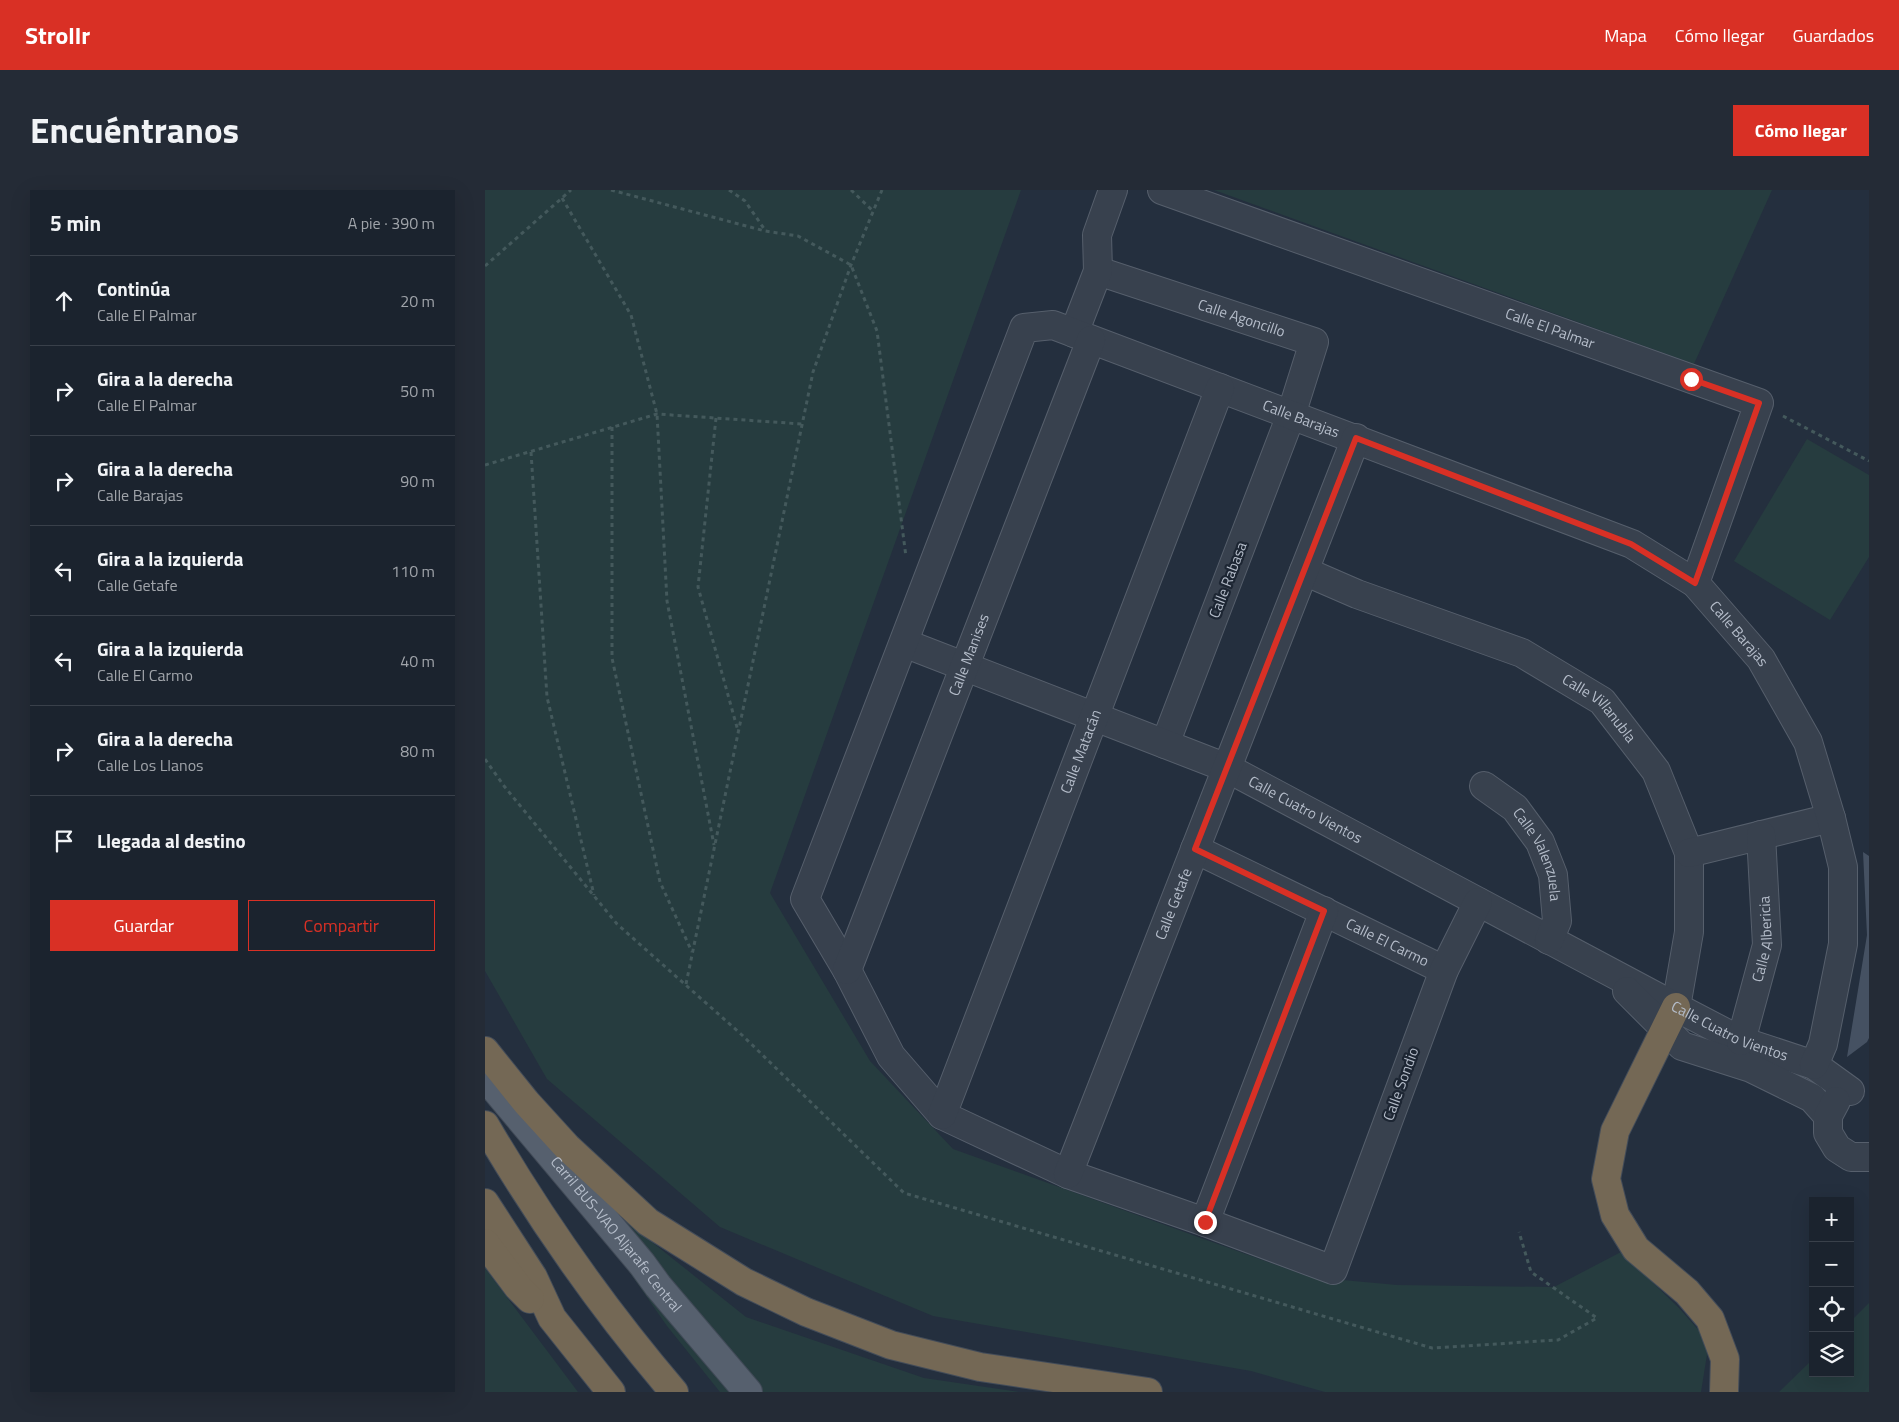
<!DOCTYPE html>
<html lang="es">
<meta charset="utf-8">
<style>
:root{--surface:#1b232e;--page:#242b36;--text:#f1f3f6;--muted:#a0a4aa;--line:#39404a;--accent:#d93025}
body{margin:0;font-family:"Titillium Web",sans-serif;background:var(--page);color:var(--text)}
.controls{position:absolute;right:15px;bottom:15px;display:grid;overflow:hidden;border-radius:0px;box-shadow:0 5px 20px #0002}
.controls button{width:45px;height:45px;display:grid;place-items:center;padding:0;border:0;border-bottom:1px solid var(--line);background:var(--surface);color:var(--text);font:25px sans-serif}
.stop{position:absolute;width:15px;height:15px;margin:-11px;border:4px solid #d93025;border-radius:50%;background:#fff}
.stop.end{background:#d93025;border-color:#fff;box-shadow:0 1px 5px #0008}
.list{margin:0;padding:0;list-style:none}
h2{display:flex;justify-content:space-between;align-items:center;height:65px;margin:0;padding:0 20px;font-size:21px}
h2 small{font-size:16px;font-weight:400;color:var(--muted)}
.list li{display:grid;grid-template-columns:32px 1fr auto;gap:15px;align-items:center;box-sizing:border-box;height:90px;padding:0 20px;border-top:1px solid var(--line)}
.list b{display:block;font-size:19px;white-space:nowrap}
.list p{margin:0;font-size:16px;white-space:nowrap;color:var(--muted)}
.list em{font-size:16px;font-style:normal;color:var(--muted)}
.actions{display:flex;gap:10px;padding:15px 20px}
.actions a{flex:1;padding:11px 0;border:1px solid var(--accent);border-radius:0px;text-align:center;font-size:18px;color:var(--accent)}
.actions .main{background:var(--accent);color:#fff}
.icon{flex:none;width:28px;height:28px;fill:none;stroke:currentColor;stroke-width:2;stroke-linecap:round;stroke-linejoin:round}
.map{position:relative;flex:none;width:1384px;height:1202px;overflow:hidden;border-radius:0px}
header{display:flex;align-items:center;gap:30px;box-sizing:border-box;height:70px;padding:0 25px;background:var(--accent);color:#fff}
header strong{font-size:24px}
nav{display:flex;gap:28px;margin-inline-start:auto;font-size:18px}
.intro{display:flex;align-items:center;justify-content:space-between;box-sizing:border-box;height:120px;padding:0 30px}
h1{margin:0;font-size:35px}
.button{padding:12px 22px;border-radius:0px;background:var(--accent);color:#fff;font-size:18px;font-weight:700}
main{display:flex;gap:30px;padding:0 30px}
aside{flex:1;background:var(--surface);border-radius:0px;box-shadow:0 5px 20px #0002}
.map>svg:first-child{display:block}
</style>
<header>
<strong>Strollr</strong>
<nav><a>Mapa</a><a>Cómo llegar</a><a>Guardados</a></nav>
</header>
<div class="intro"><h1>Encuéntranos</h1><a class="button">Cómo llegar</a></div>
<main>
<aside>
<h2>5 min<small>A pie · 390 m</small></h2>
<ul class="list">
<li><svg class="icon" aria-label="ahead" viewBox="0 0 24 24"><path d="M12 20V5M6 11l6-6 6 6"/></svg><div><b>Continúa</b><p>Calle El Palmar</p></div><em>20 m</em></li>
<li><svg class="icon" aria-label="right" viewBox="0 0 24 24"><path d="M7 20v-9h11M14 6l5 5-5 5"/></svg><div><b>Gira a la derecha</b><p>Calle El Palmar</p></div><em>50 m</em></li>
<li><svg class="icon" aria-label="right" viewBox="0 0 24 24"><path d="M7 20v-9h11M14 6l5 5-5 5"/></svg><div><b>Gira a la derecha</b><p>Calle Barajas</p></div><em>90 m</em></li>
<li><svg class="icon" aria-label="left" viewBox="0 0 24 24"><path d="M17 20v-9H6M10 6l-5 5 5 5"/></svg><div><b>Gira a la izquierda</b><p>Calle Getafe</p></div><em>110 m</em></li>
<li><svg class="icon" aria-label="left" viewBox="0 0 24 24"><path d="M17 20v-9H6M10 6l-5 5 5 5"/></svg><div><b>Gira a la izquierda</b><p>Calle El Carmo</p></div><em>40 m</em></li>
<li><svg class="icon" aria-label="right" viewBox="0 0 24 24"><path d="M7 20v-9h11M14 6l5 5-5 5"/></svg><div><b>Gira a la derecha</b><p>Calle Los Llanos</p></div><em>80 m</em></li>
<li><svg class="icon" aria-label="arrive" viewBox="0 0 24 24"><path d="M6 21V4h12l-3 4 3 4H6"/></svg><div><b>Llegada al destino</b></div></li>
</ul>
<div class="actions"><a class="main">Guardar</a><a>Compartir</a></div>
</aside>
<div class="map">
<svg width="1384" height="1202" viewBox="0 0 1384 1202">
<rect width="100%" height="100%" fill="#242f3e"/>
<g fill="#263c3f">
<path d="M0 0H536L285 703 385 871 468 959 825 1087 912 1095 1069 1097 1136 1062 1194 1118 1224 1152 1216 1202H840L766 1181 448 1126 235 1037 62 889 0 781Z"/>
<path d="M729 0H1287L1209 174Z"/>
<path d="M1322 249 1384 285V367L1345 430 1249 371Z"/>
<path d="M69 974 261 1127 439 1188 534 1202H235L182 1136Z"/>
<path d="M0 1078 93 1202H0Z"/>
<path d="M1384 1113V1202H1294L1328 1169V1183H1365V1132Z"/>
</g>
<path fill="#455162" d="M1378 662 1384 666V848L1382 852 1362 867 1382 745Z"/>
<g fill="none" stroke-linecap="round" stroke-linejoin="round">
<defs>
<g id="minor">
<path id="s1" d="M677 0 1274 213 1210 393"/>
<path id="s2" d="M613 81 829 152 806 225 680 554"/>
<path d="M589 143 613 81 612 45 628 0"/>
<path id="s3" d="M819 381 872 404 1037 463 1117 511 1171 581 1204 663V742L1191 817"/>
<path id="s4" d="M419 453 742 578 1191 817 1256 851 1329 875 1365 901"/>
<path id="s5" d="M999 596 1030 618 1055 652 1068 685 1072 731 1064 750"/>
<path id="s6" d="M710 659 959 780"/>
<path d="M1204 663 1346 628"/>
<path id="s7" d="M993 712 959 780 848 1080 720 1032 583 984 457 925 406 866 362 780 320 709 539 138 568 135 1147 354 1210 393 1276 469 1323 552 1346 628 1358 677V754L1338 854 1329 875"/>
<path id="s8" d="M362 780 606 150"/>
<path d="M1142 801 1197 856 1266 878 1327 908 1343 926"/>
<path id="s9" d="M1256 851 1282 755 1276 645"/>
<path d="M1351 911 1343 926V943L1352 958 1366 967H1384"/>
<path id="s10" d="M457 925 735 198"/>
<path id="s11" d="M583 984 871 248"/>
<path d="M720 1032 839 721"/>
</g>
<g id="major">
<path id="s12" d="M0 887 157 1074 173 1096 263 1202"/>
</g>
<g id="highway">
<path d="M1191 817 1130 941 1121 989 1130 1025 1151 1059 1202 1102 1225 1129 1240 1169 1239 1202"/>
<path d="M0 861 41 912 82 957 163 1032 259 1092 321 1122 406 1155 495 1177 663 1202"/>
<path d="M0 935C55 1029 118 1119 189 1202"/>
<path d="M0 1013 48 1087 67 1128 126 1202"/>
<path d="M0 1053 33 1097 45 1109"/>
</g>
</defs>
<use href="#minor" stroke="#565f6c" stroke-width="30"/>
<use href="#major" stroke="#414a57" stroke-width="30"/>
<use href="#highway" stroke="#434c59" stroke-width="30"/>
<g stroke="#44595c" stroke-width="3" stroke-dasharray="4 4" stroke-linecap="butt">
<path d="M126 0 280 41 313 46 366 75 392 141 421 367"/>
<path d="M244 0 260 11 280 40"/>
<path d="M366 0 388 21"/>
<path d="M77 8 146 125 172 224 182 411 229 655"/>
<path d="M0 76 86 0"/>
<path d="M1298 226 1384 271"/>
<path d="M231 228 213 397 253 541"/>
<path d="M127 237V468L175 692 207 762"/>
<path d="M46 262 62 507 109 705"/>
<path d="M0 275 172 224 317 234"/>
<path d="M0 569 19 596 132 734 257 845 419 1003 947 1158 1073 1150 1112 1128 1046 1082 1034 1042"/>
<path d="M201 794 328 182 366 75 397 0"/>
</g>
<use href="#minor" stroke="#38414e" stroke-width="28"/>
<use href="#major" stroke="#56606e" stroke-width="28"/>
<use href="#highway" stroke="#746855" stroke-width="28"/>
</g>
<g fill="none" stroke-linecap="round" stroke-linejoin="round">
<path stroke="#d93025" stroke-width="6" d="M720 1032 839 721 710 659 871 248 1146 354 1210 393 1274 213 1206 189"/>
</g>
<g text-anchor="middle" stroke-width="4.5" stroke-linejoin="round" paint-order="stroke">
<g font-size="15" fill="#b4bcc9" stroke="#1d2633">
<text dy="5" stroke="none"><textPath href="#s2" startOffset="151">Calle Agoncillo</textPath></text>
<text dy="5" stroke="none"><textPath href="#s1" startOffset="412">Calle El Palmar</textPath></text>
<text dy="5" stroke="none"><textPath href="#s7" startOffset="1980">Calle Barajas</textPath></text>
<text transform="translate(743 390) rotate(-69)" y="5">Calle Rabasa</text>
<text dy="5" stroke="none"><textPath href="#s7" startOffset="2475">Calle Barajas</textPath></text>
<text dy="5" stroke="none"><textPath href="#s8" startOffset="338">Calle Manises</textPath></text>
<text dy="5" stroke="none"><textPath href="#s3" startOffset="329">Calle Villanubla</textPath></text>
<text dy="5" stroke="none"><textPath href="#s10" startOffset="389">Calle Matacán</textPath></text>
<text dy="5" stroke="none"><textPath href="#s4" startOffset="435">Calle Cuatro Vientos</textPath></text>
<text dy="5" stroke="none"><textPath href="#s5" startOffset="91">Calle Valenzuela</textPath></text>
<text dy="5" stroke="none"><textPath href="#s11" startOffset="290">Calle Getafe</textPath></text>
<text dy="5" stroke="none"><textPath href="#s9" startOffset="105">Calle Albericia</textPath></text>
<text dy="5" stroke="none"><textPath href="#s6" startOffset="214">Calle El Carmo</textPath></text>
<text dy="5" stroke="none"><textPath href="#s4" startOffset="914">Calle Cuatro Vientos</textPath></text>
<text transform="translate(916 894) rotate(-70)" y="5">Calle Sondio</text>
<text dy="5" stroke="none"><textPath href="#s12" startOffset="205">Carril BUS-VAO Aljarafe Central</textPath></text>
</g>
</g>
</svg>
<div class="controls">
<button>+</button>
<button>−</button>
<button><svg class="icon" aria-label="locate" viewBox="0 0 24 24"><circle cx="12" cy="12" r="6"/><path d="M12 2v4M12 18v4M2 12h4M18 12h4"/></svg></button>
<button><svg class="icon" aria-label="layers" viewBox="0 0 24 24"><path d="M12 4l9 5-9 5-9-5zM3 14l9 5 9-5"/></svg></button>
</div>
<div class="stop" style="left:1206px;top:189px"></div>
<div class="stop end" style="left:720px;top:1032px"></div>
</div>
</main>
